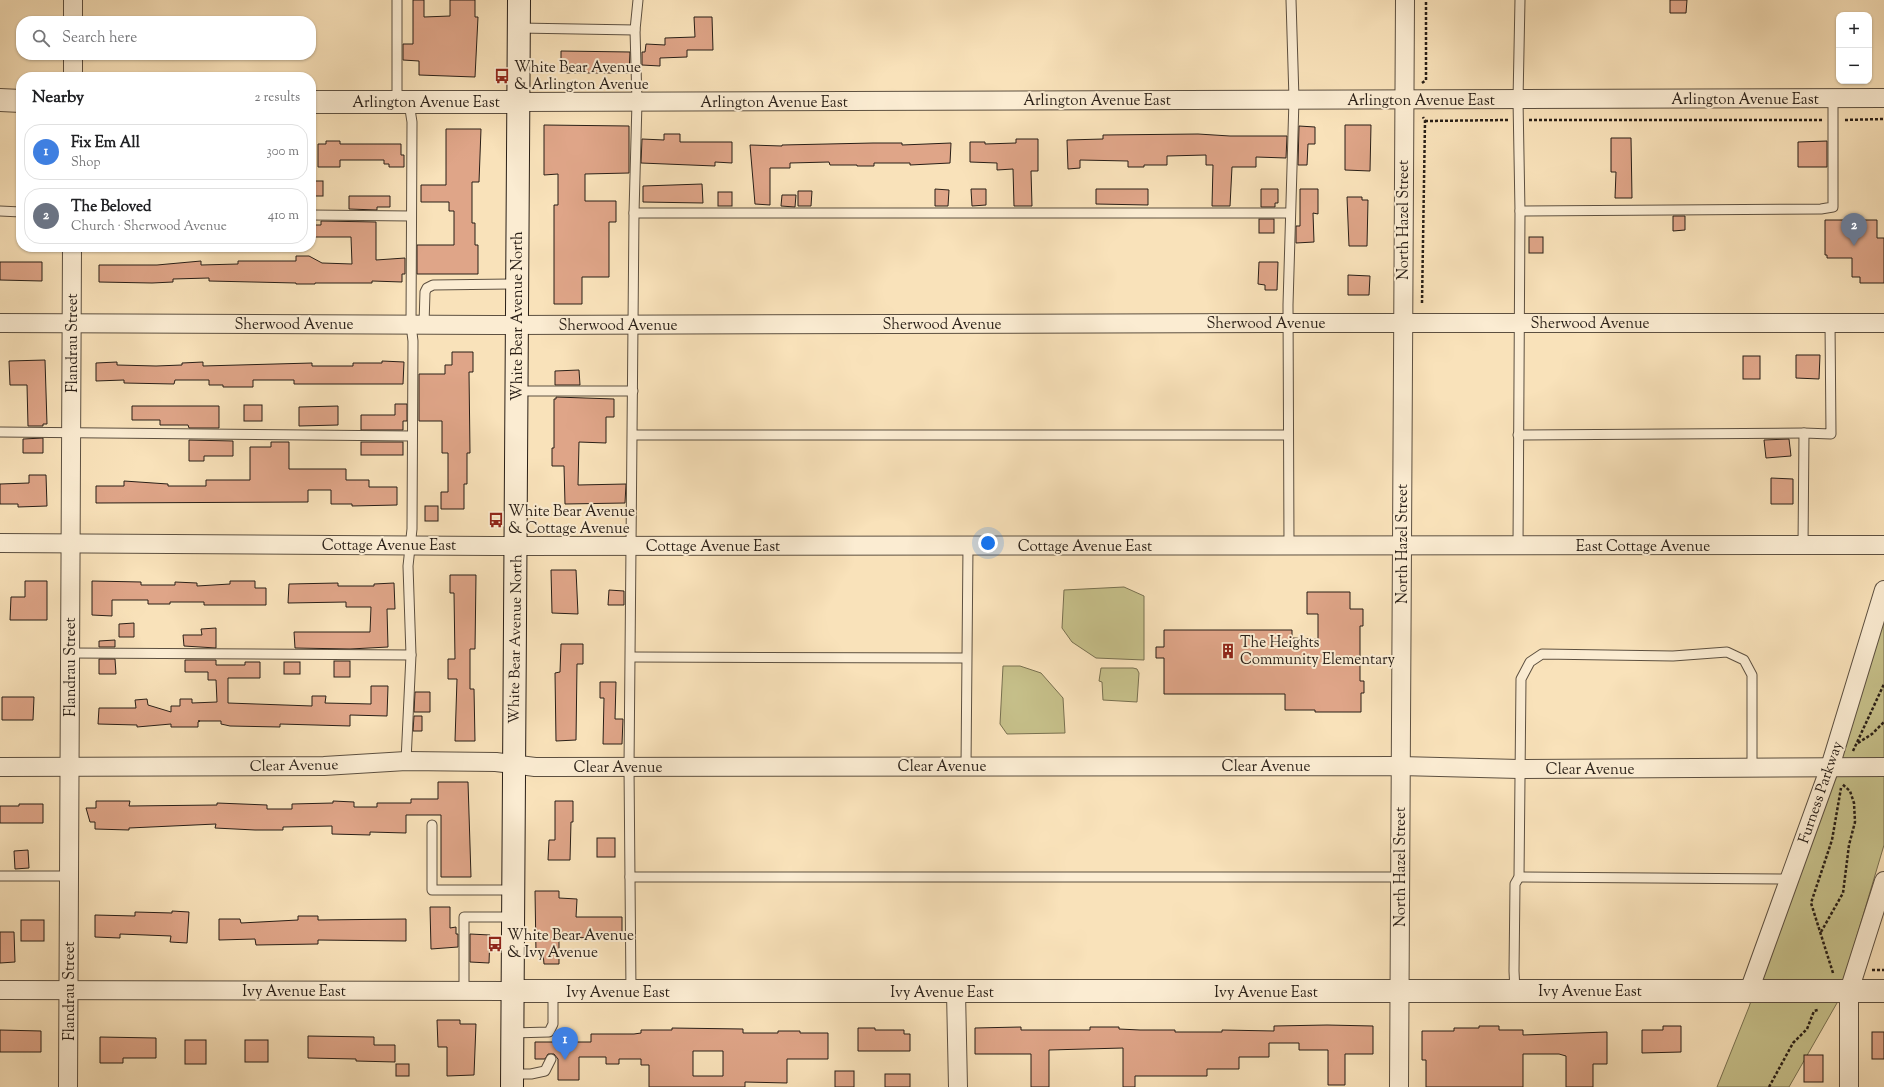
<!DOCTYPE html>
<meta charset="utf-8">
<style>
:root{--surface:#fff;--page:#f6f6f6;--text:#202124;--muted:#757577;--line:#e0e0e0;--accent:#8f2418}
body{margin:0;font-family:"Sorts Mill Goudy",serif;background:var(--page);color:var(--text)}
.controls{position:absolute;right:12px;top:12px;display:grid;overflow:hidden;border-radius:8px;box-shadow:0 1px 3px #0004}
.controls button{width:36px;height:36px;display:grid;place-items:center;padding:0;border:0;border-bottom:1px solid var(--line);background:var(--surface);color:var(--text);font:20px sans-serif}
.you{position:absolute;left:988px;top:543px;width:14px;height:14px;margin:-10px;border:3px solid #fff;border-radius:50%;background:#1a73e8;box-shadow:0 0 0 6px #1a73e833}
.badge{display:grid;place-items:center;width:26px;height:26px;border-radius:50%;background:var(--accent);color:#fff;font-size:13px;font-weight:700}
.pin{position:absolute;translate:-50% -33px;filter:drop-shadow(0 1px 2px #0008)}
.pin::after{content:'';position:absolute;top:21px;width:14px;height:12px;background:inherit;clip-path:polygon(0 0,100% 0,50% 100%)}
.list{margin:0;padding:0;list-style:none}
h2{display:flex;justify-content:space-between;align-items:center;height:52px;margin:0;padding:0 16px;font-size:17px}
h2 small{font-size:13px;font-weight:400;color:var(--muted)}
.list li{display:grid;grid-template-columns:26px 1fr auto;gap:12px;align-items:center;box-sizing:border-box;height:56px;margin:0 8px 8px;padding:0 8px;border:1px solid var(--line);border-radius:16px}
.list b{display:block;font-size:15px;white-space:nowrap}
.list p{margin:0;font-size:13px;white-space:nowrap;color:var(--muted)}
.list em{font-size:13px;font-style:normal;color:var(--muted)}
.icon{flex:none;width:22px;height:22px;fill:none;stroke:currentColor;stroke-width:2;stroke-linecap:round;stroke-linejoin:round}
.map{position:relative;flex:none;width:1884px;height:1087px;overflow:hidden}
.search{position:absolute;background:var(--surface);box-shadow:0 1px 3px #0004;left:16px;top:16px;width:300px;height:44px;display:flex;align-items:center;gap:10px;box-sizing:border-box;padding:0 14px;border-radius:16px;color:var(--muted);font-size:15px}
.panel{position:absolute;background:var(--surface);box-shadow:0 1px 3px #0004;left:16px;top:72px;width:300px;height:180px;border-radius:16px}
.map>svg:first-child{display:block}
</style>
<div class="map">
<svg width="1884" height="1087" viewBox="0 0 1884 1087">
<rect width="100%" height="100%" fill="#f9e2ba"/>
<filter id="stains"><feTurbulence type="fractalNoise" baseFrequency=".005" numOctaves="4"/><feColorMatrix values="0 0 0 0 .2 0 0 0 0 .09 0 0 0 0 .02 0 0 0 .5 -.17"/></filter>
<radialGradient id="worn" r=".72"><stop offset=".6" stop-color="#630" stop-opacity="0"/><stop offset="1" stop-color="#630" stop-opacity=".3"/></radialGradient>
<g fill="#c6c08a" stroke="#787050">
<path d="M1124 587 1144 596V660L1096 658 1072 642 1062 628 1064 590Z"/>
<path d="M1884 607V845L1837 1003 1789 1087H1717L1749 1007Z"/>
<path d="M1003 666H1020L1041 673 1063 698 1065 733 1007 734 1000 724Z"/>
<path d="M1101 668H1133L1137 669 1139 673 1137 702 1103 700 1102 682 1099 681Z"/>
</g>
<g fill="#dfa588" stroke="#291f17" fill-rule="evenodd">
<path d="M413 0H424V17L450 16V0H475V17H478L475 77 419 75V61L403 60V44H413Z"/>
<path d="M1670 0H1687L1686 13H1670Z"/>
<path d="M694 17H712L713 50H687V57L660 58V66L642 65V52H645L646 44 665 45V38L695 37Z"/>
<path d="M561 51 630 52 629 73H561Z"/>
<path d="M544 125 629 126V173L585 174V201H616V222H609V277H582V304H554V205H558V174L544 175Z"/>
<path d="M1345 125H1371L1370 171 1345 170Z"/>
<path d="M1299 126 1315 127V144H1308L1307 165H1298Z"/>
<path d="M446 129H481L479 182H472V223H475V245H478V274H417V245H454V211H449V202H421V185H446Z"/>
<path d="M664 134H680V142H732V163L715 162V166L641 163 642 139 664 140Z"/>
<path d="M1198 134 1230 136H1287L1286 158 1256 157V167H1232L1230 206H1212L1213 165H1206V155L1167 156V165H1144V167H1128V161L1080 160V168L1068 169 1067 140 1103 139V135Z"/>
<path d="M1611 138H1631L1632 198H1615L1616 172H1611Z"/>
<path d="M1016 139H1038V171H1031L1032 206H1014L1013 169 997 170V163L970 162V142H985V144L1016 143Z"/>
<path d="M326 141H340V144H401V155H404V167H389V164H384V160H340V167H318V144H326Z"/>
<path d="M1827 141V167H1798V142Z"/>
<path d="M873 143H902V145L951 143 950 163 910 165V163H874V166H857V165H830L829 162 790 163V168H770V205L755 204 750 145 782 146V145Z"/>
<rect x="311" y="181" width="12" height="15"/>
<path d="M702 184 703 203 643 202V186Z"/>
<path d="M935 189 949 190 948 206H935Z"/>
<path d="M971 189H986V205L972 206Z"/>
<path d="M1096 189H1148V205L1096 204Z"/>
<path d="M1261 189H1278V203H1275V207H1261Z"/>
<path d="M1300 189H1318V214L1313 213 1314 242 1296 243V226H1300Z"/>
<path d="M798 191H812L811 206H798Z"/>
<rect x="718" y="192" width="14" height="14"/>
<path d="M782 195H796L795 207 781 206Z"/>
<path d="M349 196H390V207H377V210L349 209Z"/>
<path d="M1347 197H1362V200H1368L1367 246H1349Z"/>
<path d="M1673 216H1685V230L1673 231Z"/>
<rect x="1259" y="219" width="15" height="14"/>
<path d="M1825 220H1877V238H1884V283H1860V277H1852V258H1827V255H1825Z"/>
<path d="M321 221 376 222V260L405 258V274H402V282L372 281V283H315V284H296V283L209 281V278L173 279V282L152 283 99 282V265H157L201 261V265L238 264V261H296V256H309L322 263 352 264 351 237H311V225H321Z"/>
<rect x="1529" y="237" width="14" height="16"/>
<path d="M0 262H42V281L0 280Z"/>
<path d="M1259 262H1278L1277 290H1265V285L1258 284Z"/>
<path d="M1348 275 1370 276 1369 295H1348Z"/>
<path d="M452 352H473V372H469L470 453H467V484H464V509H441V492H448V453H442V421H419V374H445V365H452Z"/>
<path d="M1796 355H1820L1819 379 1796 378Z"/>
<rect x="1743" y="356" width="17" height="23"/>
<path d="M45 360 47 424H43V426H28L27 385H10L9 361Z"/>
<path d="M382 361 404 362 403 384H294V380H253V387H223V385H209V380H175L174 384 124 383V380L96 381V363L117 362V365L156 366 182 365V363L203 362V366L312 363V366H353V363H382Z"/>
<path d="M579 370 580 385H555V371Z"/>
<path d="M556 397 614 399V417H606V443L579 442 578 485 626 484 625 503 565 504 564 466H552V448H554V399H556Z"/>
<path d="M395 404H407V421H403V430H361V415H395Z"/>
<rect x="244" y="405" width="18" height="16"/>
<path d="M132 406H219V428H189L188 425H160V420H132Z"/>
<path d="M338 406V425L299 426V407Z"/>
<path d="M43 438V453H23V439Z"/>
<path d="M1789 439 1791 456 1766 458 1764 440Z"/>
<path d="M189 440 233 441V456H204V461H189Z"/>
<path d="M271 442H289V469H346V480H369V487H397V505L352 506V504H331V490H308V502L96 503V486H124V481L168 484V486H206V480H250V447H271Z"/>
<rect x="361" y="442" width="42" height="13"/>
<path d="M29 475H46L47 506 18 507V504H0V484L29 483Z"/>
<path d="M1771 478 1793 479V504H1771Z"/>
<rect x="425" y="506" width="13" height="15"/>
<path d="M551 570H576L578 614 552 613Z"/>
<path d="M450 575H476L475 649H470V689H474L475 741H455L457 679H448V659H455L454 593H450Z"/>
<path d="M25 581H47V620H10L11 597H25Z"/>
<path d="M92 581 141 582V585H175V582L197 583V586L230 584V581H255V588H266V605H204V602H170V604H148V600H112V616L92 615Z"/>
<path d="M338 583V586H374V584L394 583 395 609H387L388 647 350 649 295 648 294 632H370L371 607H346V602L288 603 289 584Z"/>
<path d="M609 590 624 591V605H608Z"/>
<path d="M1307 592H1350V609H1363V626H1360V681H1364V693H1361V712H1315V710H1285V694H1164V658H1156V647H1164V630H1292V638L1318 639V614H1307Z"/>
<path d="M134 623V637H119V624Z"/>
<path d="M216 628V648L184 646 183 635H202L201 629Z"/>
<path d="M115 640V647H99V641Z"/>
<path d="M561 644H583V664H577L576 740 556 741 555 673 560 672Z"/>
<path d="M99 659H115L116 674H99Z"/>
<path d="M185 660H216V665H245V662H260V678H228V703L312 706V696H326L325 703 371 704V686H388L387 716 350 715V726L280 724V727L230 726 221 724V721H198H200L198 722V727H171V724L137 727V725L98 724 99 708H136L135 700 147 699 148 705 171 712V706H180V699H192V703L217 702 216 680H208V672H185Z"/>
<rect x="334" y="661" width="16" height="16"/>
<rect x="284" y="662" width="16" height="12"/>
<path d="M600 682H616L615 719H623L622 744H603L604 698H600Z"/>
<path d="M415 692H430V712H414Z"/>
<path d="M2 697H34L33 720H2Z"/>
<path d="M414 716H422V731H413Z"/>
<path d="M438 782H468L471 877H441V815H406V833L370 832V835L332 834V826L283 827V830H255L215 828 216 824 129 828V830L95 829V822H90L86 808H96V801H130L129 806 217 805V803L267 805V809H292V804L333 803V801L354 802V807H377V803H411V799H438Z"/>
<path d="M555 801H573V822H571L570 860H548L549 840H555Z"/>
<path d="M19 804H43V823H0V806H19Z"/>
<rect x="597" y="838" width="18" height="19"/>
<path d="M28 850 29 868 15 869 14 851Z"/>
<path d="M535 891H559V898L577 899 576 917H622V937L559 938V964H544L543 953H536Z"/>
<path d="M430 907H450V928L456 927V934H458V947L431 949Z"/>
<path d="M172 911 189 912 187 943 170 942 171 936 120 934V938L95 937V915L135 916V912L172 913Z"/>
<path d="M298 916H318V920L406 919V941L318 940V944L256 945 255 939 219 940V919H240L241 923 298 920Z"/>
<rect x="21" y="920" width="23" height="21"/>
<path d="M0 932H14L15 962 0 963Z"/>
<path d="M470 934 490 935 489 963 470 962Z"/>
<path d="M437 1020H460V1024H476L474 1075 447 1076V1047H438Z"/>
<path d="M1327 1025 1373 1026V1054H1345V1085H1328V1050H1299V1043H1269V1057H1239V1069H1207V1076H1135V1087H1123V1048L1049 1050V1087H1031V1054H975V1028L1021 1027V1030H1090V1027H1119V1029L1140 1030H1175V1032H1222V1030L1274 1031V1026Z"/>
<path d="M1479 1026H1499V1030H1523V1035L1607 1032V1064H1593V1087H1566V1056L1559 1054H1523V1087H1426V1060H1422V1031H1454V1028H1479Z"/>
<path d="M1663 1026H1681V1052L1642 1053V1030H1663Z"/>
<path d="M672 1028 743 1029V1033H778V1031H800V1033H828V1059H787V1083L745 1082V1087H649V1065H641V1059H619V1064H606V1057H579V1080H558V1059L554 1054H548L545 1059H535V1042H591V1034H634L641 1033V1030H672ZM693 1051H723V1076H693Z"/>
<path d="M858 1028H875V1030H904V1034H910V1051H858Z"/>
<path d="M0 1030 41 1031V1052H0Z"/>
<rect x="1872" y="1032" width="12" height="27"/>
<path d="M308 1036 374 1037V1045H395V1062L356 1061V1059L308 1058Z"/>
<path d="M100 1037 156 1038V1058H123V1063H100Z"/>
<rect x="185" y="1040" width="21" height="24"/>
<rect x="245" y="1040" width="23" height="22"/>
<rect x="1804" y="1055" width="19" height="27"/>
<rect x="396" y="1064" width="13" height="12"/>
<rect x="835" y="1071" width="19" height="16"/>
<rect x="885" y="1074" width="25" height="13"/>
</g>
<g fill="none" stroke-linecap="round" stroke-linejoin="round">
<defs>
<g id="service">
<path d="M397 0V103"/>
<path d="M519 28 635 30"/>
<path d="M0 211 21 212"/>
<path d="M1520 211 1821 209 1833 207V98"/>
<path d="M634 213H1290"/>
<path d="M311 215 411 216"/>
<path d="M424 324 425 292 427 288 433 285 517 284"/>
<path d="M517 391H633"/>
<path d="M0 432 412 436"/>
<path d="M633 435H1288"/>
<path d="M1518 435 1804 433"/>
<path d="M1289 545 1288 305 1294 99 1291 0"/>
<path d="M1518 546 1520 211 1518 100 1520 0"/>
<path d="M1803 546 1804 433 1831 434 1830 323"/>
<path d="M70 653 411 655"/>
<path d="M631 657 966 658"/>
<path d="M406 761 411 655 408 566 412 529 413 341 411 325 412 122 409 103"/>
<path d="M966 766 968 546"/>
<path d="M432 825V890H512"/>
<path d="M0 876H69"/>
<path d="M630 877H1400"/>
<path d="M1519 877 1790 879"/>
<path d="M464 991V917H512"/>
<path d="M1515 991 1514 971 1515 884 1519 877 1521 679 1530 662 1542 654 1673 656 1727 652 1744 660 1752 675V769"/>
<path d="M631 992 629 767 634 213 637 102 635 30 638 0"/>
<path d="M512 1033 549 1032 553 1024V992"/>
<path d="M512 1074H531L545 1071 551 1059"/>
</g>
<g id="minor">
<path d="M73 21V0"/>
<path d="M73 77V55"/>
<path d="M519 102 1884 98"/>
<path d="M0 323 494 325 1288 323H1884"/>
<path d="M0 543 493 546 1884 545"/>
<path d="M0 767 324 766 406 761 496 762 535 767 1400 766 1519 769 1884 767"/>
<path d="M0 990 512 991"/>
<path d="M1749 991 1830 767 1884 590"/>
<path d="M956 992 958 1087"/>
<path d="M68 1087 72 247"/>
<path d="M1399 1087 1405 0"/>
<path d="M1849 1087V991L1884 881"/>
</g>
<g id="tertiary">
<path d="M0 100 21 101"/>
<path d="M311 102H519"/>
<path d="M512 991H1884"/>
</g>
<path id="secondary" d="M512 1087 519 0"/>
</defs>
<use href="#service" stroke="#5d5040" stroke-width="11"/>
<use href="#minor" stroke="#5d5040" stroke-width="20"/>
<use href="#tertiary" stroke="#5d5040" stroke-width="24"/>
<use href="#secondary" stroke="#291f17" stroke-width="24"/>
<g stroke="#291f17" stroke-width="2.5" stroke-dasharray="3 2" stroke-linecap="butt">
<path d="M1422 83 1426 80V0"/>
<path d="M1529 120H1822"/>
<path d="M1845 120 1884 119"/>
<path d="M1425 121 1508 120"/>
<path d="M1422 303 1425 121 1423 117"/>
<path d="M1858 743 1872 734 1884 722"/>
<path d="M1853 751 1884 684"/>
<path d="M1821 932 1843 893 1849 845 1855 822 1854 803 1850 791 1842 784"/>
<path d="M1872 970H1884"/>
<path d="M1833 973 1811 903 1832 840 1841 788"/>
<path d="M1769 1087 1793 1043 1807 1029 1814 1011 1818 1010"/>
</g>
<use href="#service" stroke="#fbecd2" stroke-width="9"/>
<use href="#minor" stroke="#fbecd2" stroke-width="18"/>
<use href="#tertiary" stroke="#fbecd2" stroke-width="22"/>
<use href="#secondary" stroke="#fbecd2" stroke-width="22"/>
</g>
<defs>
<symbol id="bus-bare" viewBox="-9 -9 18 18"><path d="M-5-6H5V4H4V6H2V4H-2V6H-4V4H-5ZM-3.5-4V0h7V-4ZM-3.5 1.2v1.5H-2V1.2ZM2 1.2v1.5H3.5V1.2Z" fill="#8f2418" stroke="#fbecd2" stroke-width="2.5" paint-order="stroke"/></symbol>
<symbol id="building-bare" viewBox="-9 -9 18 18"><path d="M-4-6H4V6H1V3H-1V6H-4ZM-2.5-4.3h1.7v1.8h-1.7ZM.8-4.3h1.7v1.8H.8ZM-2.5-1h1.7V.8h-1.7ZM.8-1h1.7V.8H.8Z" fill="#8f2418" stroke="#fbecd2" stroke-width="2.5" paint-order="stroke"/></symbol>
</defs>
<g fill-rule="evenodd">
<use href="#bus-bare" x="491" y="65" width="22" height="22"/>
<use href="#bus-bare" x="485" y="509" width="22" height="22"/>
<use href="#building-bare" x="1217" y="640" width="22" height="22"/>
<use href="#bus-bare" x="484" y="933" width="22" height="22"/>
</g>
<g text-anchor="middle" stroke-width="4" stroke-linejoin="round" paint-order="stroke">
<g font-size="15" fill="#291f17" stroke="#fbecd2" text-anchor="start">
<text x="514" y="72">White Bear Avenue<tspan x="514" dy="17">&amp; Arlington Avenue</tspan></text>
<text x="508" y="516">White Bear Avenue<tspan x="508" dy="17">&amp; Cottage Avenue</tspan></text>
<text x="1240" y="647">The Heights<tspan x="1240" dy="17">Community Elementary</tspan></text>
<text x="507" y="940">White Bear Avenue<tspan x="507" dy="17">&amp; Ivy Avenue</tspan></text>
</g>
<g font-size="15" fill="#291f17" stroke="#fbecd2">
<text x="1745" y="104">Arlington Avenue East</text>
<text x="1097" y="105">Arlington Avenue East</text>
<text x="1421" y="105">Arlington Avenue East</text>
<text x="426" y="107">Arlington Avenue East</text>
<text x="774" y="107">Arlington Avenue East</text>
<text transform="translate(1403 220) rotate(-90)" y="5">North Hazel Street</text>
<text transform="translate(517 316) rotate(-90)" y="5">White Bear Avenue North</text>
<text x="1266" y="328">Sherwood Avenue</text>
<text x="1590" y="328">Sherwood Avenue</text>
<text x="294" y="329">Sherwood Avenue</text>
<text x="942" y="329">Sherwood Avenue</text>
<text x="618" y="330">Sherwood Avenue</text>
<text transform="translate(72 343) rotate(-90)" y="5">Flandrau Street</text>
<text transform="translate(1402 544) rotate(-90)" y="5">North Hazel Street</text>
<text x="389" y="550">Cottage Avenue East</text>
<text x="713" y="551">Cottage Avenue East</text>
<text x="1085" y="551">Cottage Avenue East</text>
<text x="1643" y="551">East Cottage Avenue</text>
<text transform="translate(515 639) rotate(-89)" y="5">White Bear Avenue North</text>
<text transform="translate(70 667) rotate(-90)" y="5">Flandrau Street</text>
<text transform="translate(294 765) rotate(-1)" y="5">Clear Avenue</text>
<text x="942" y="771">Clear Avenue</text>
<text x="1266" y="771">Clear Avenue</text>
<text x="618" y="772">Clear Avenue</text>
<text x="1590" y="774">Clear Avenue</text>
<text transform="translate(1820 792) rotate(-71)" y="5">Furness Parkway</text>
<text transform="translate(1400 867) rotate(-90)" y="5">North Hazel Street</text>
<text transform="translate(69 991) rotate(-90)" y="5">Flandrau Street</text>
<text x="294" y="996">Ivy Avenue East</text>
<text x="1590" y="996">Ivy Avenue East</text>
<text x="618" y="997">Ivy Avenue East</text>
<text x="942" y="997">Ivy Avenue East</text>
<text x="1266" y="997">Ivy Avenue East</text>
</g>
</g>
<rect width="100%" height="100%" filter="url(#stains)"/>
<rect width="100%" height="100%" fill="url(#worn)"/>
</svg>
<div class="controls">
<button>+</button>
<button>−</button>
</div>
<div class="you"></div>
<div class="pin badge" style="left:565px;top:1060px;background:#3f7fe0">1</div>
<div class="pin badge" style="left:1854px;top:246px;background:#6b7280">2</div>
<div class="search"><svg class="icon" aria-label="search" viewBox="0 0 24 24"><circle cx="10" cy="10" r="6"/><path d="M15 15l6 6"/></svg>Search here</div>
<section class="panel">
<h2>Nearby<small>2 results</small></h2>
<ul class="list">
<li><span class="badge" style="background:#3f7fe0">1</span><div><b>Fix Em All</b><p>Shop</p></div><em>300 m</em></li>
<li><span class="badge" style="background:#6b7280">2</span><div><b>The Beloved</b><p>Church · Sherwood Avenue</p></div><em>410 m</em></li>
</ul>
</section>
</div>
